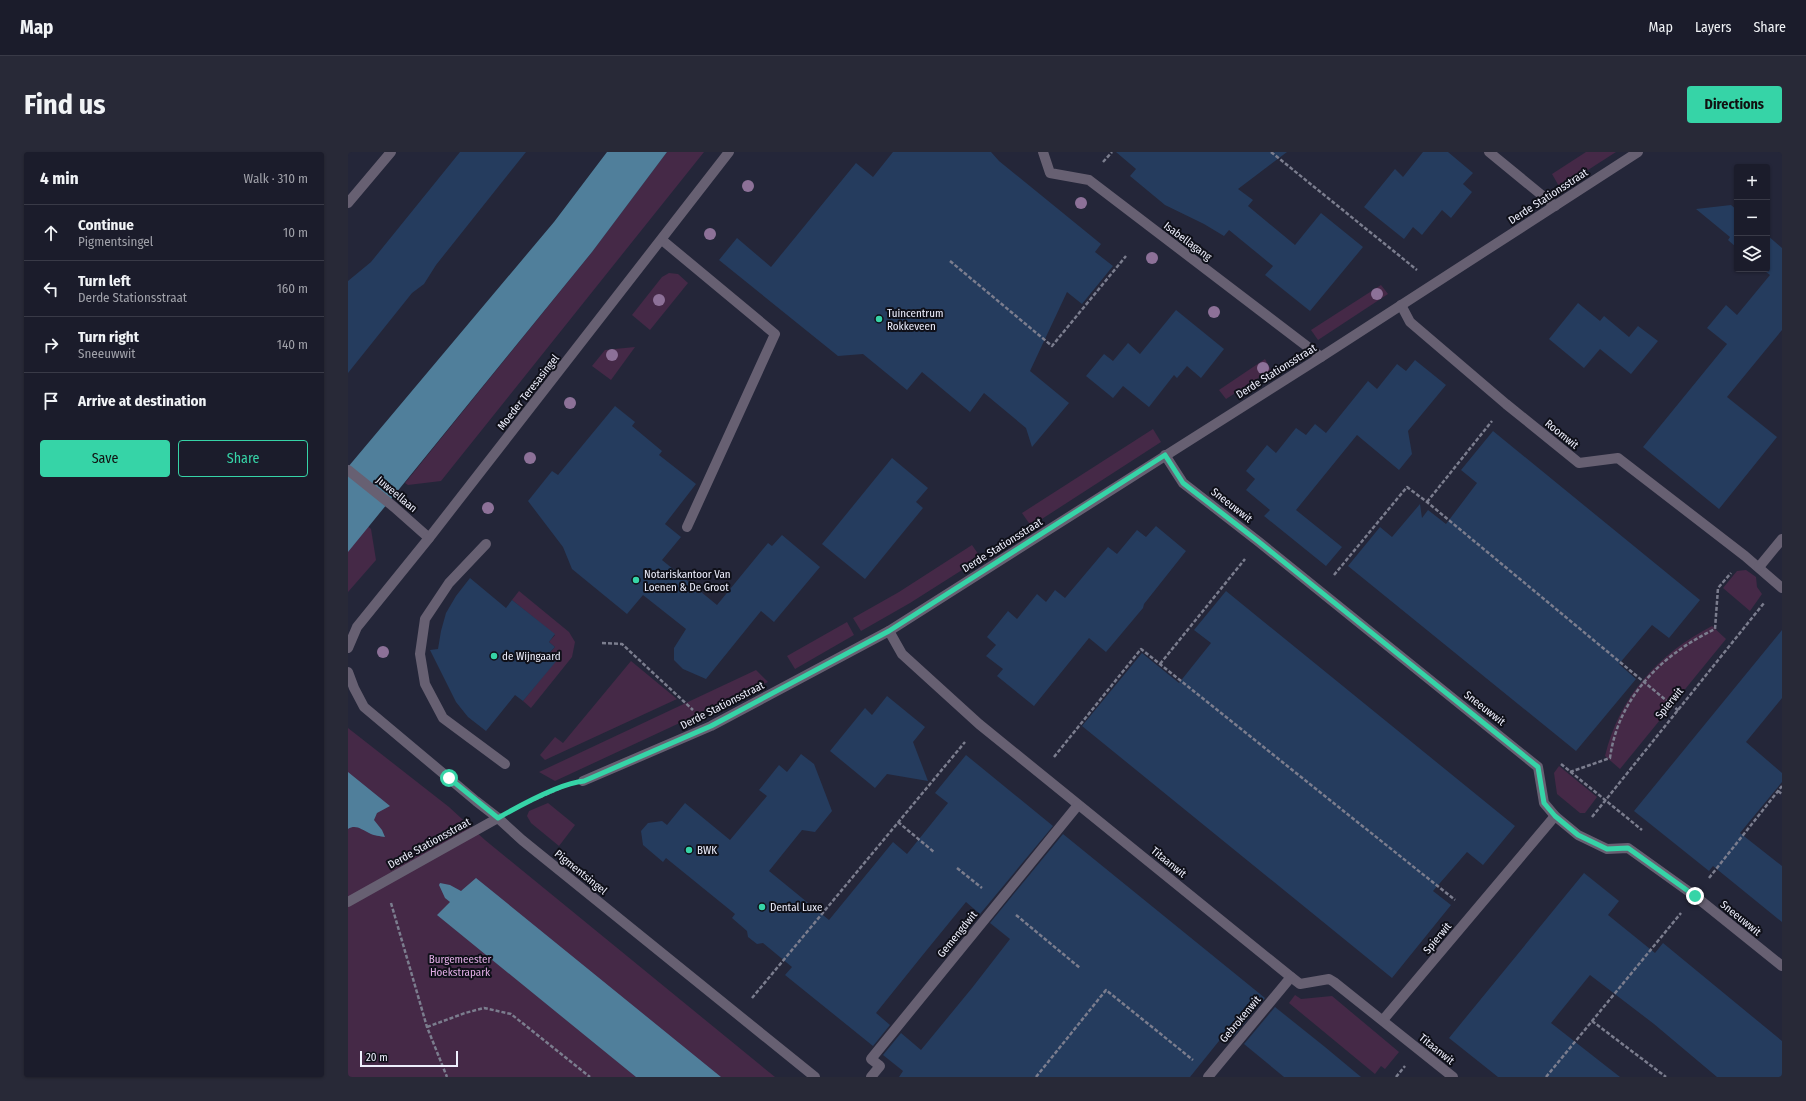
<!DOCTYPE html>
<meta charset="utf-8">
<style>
:root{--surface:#1b1c2b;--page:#282937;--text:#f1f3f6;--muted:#a0a1a9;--line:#393a47;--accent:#36d4a7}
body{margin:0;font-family:"Fira Sans Condensed",sans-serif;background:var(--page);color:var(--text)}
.controls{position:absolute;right:12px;top:12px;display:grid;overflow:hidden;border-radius:4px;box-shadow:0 1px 3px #0004}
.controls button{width:36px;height:36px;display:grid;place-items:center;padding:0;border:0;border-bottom:1px solid var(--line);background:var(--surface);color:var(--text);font:20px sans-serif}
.scale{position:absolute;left:12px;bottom:10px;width:98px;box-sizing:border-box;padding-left:4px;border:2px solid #eeeffd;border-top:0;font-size:11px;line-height:14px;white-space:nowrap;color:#eeeffd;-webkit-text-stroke:3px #0f1019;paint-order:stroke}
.stop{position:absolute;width:12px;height:12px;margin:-9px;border:3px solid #36d4a7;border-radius:50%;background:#fff}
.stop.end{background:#36d4a7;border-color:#fff;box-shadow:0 1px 4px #0008}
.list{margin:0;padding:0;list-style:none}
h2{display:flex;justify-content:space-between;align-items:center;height:52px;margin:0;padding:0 16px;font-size:17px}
h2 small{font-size:13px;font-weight:400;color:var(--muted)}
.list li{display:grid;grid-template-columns:26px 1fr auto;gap:12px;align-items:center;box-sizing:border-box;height:56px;padding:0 16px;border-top:1px solid var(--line)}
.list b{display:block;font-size:15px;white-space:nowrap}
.list p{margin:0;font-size:13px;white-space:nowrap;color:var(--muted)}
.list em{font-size:13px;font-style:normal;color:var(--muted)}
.actions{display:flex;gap:8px;padding:12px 16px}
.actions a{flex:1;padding:9px 0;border:1px solid var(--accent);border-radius:4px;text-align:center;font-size:14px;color:var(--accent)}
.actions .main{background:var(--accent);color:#111}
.icon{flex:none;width:22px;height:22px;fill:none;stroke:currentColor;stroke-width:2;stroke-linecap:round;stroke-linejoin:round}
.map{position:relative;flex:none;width:1434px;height:925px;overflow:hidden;border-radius:4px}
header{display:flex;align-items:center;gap:24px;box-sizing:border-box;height:56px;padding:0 20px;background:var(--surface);border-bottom:1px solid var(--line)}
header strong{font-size:19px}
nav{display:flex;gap:22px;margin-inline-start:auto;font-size:14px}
.intro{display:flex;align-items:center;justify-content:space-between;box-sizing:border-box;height:96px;padding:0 24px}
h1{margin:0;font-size:28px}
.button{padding:10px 18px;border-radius:4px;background:var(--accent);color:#111;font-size:14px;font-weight:700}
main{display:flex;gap:24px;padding:0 24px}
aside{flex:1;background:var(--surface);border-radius:4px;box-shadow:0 1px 3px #0004}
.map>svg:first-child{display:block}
</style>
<header>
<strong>Map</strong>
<nav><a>Map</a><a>Layers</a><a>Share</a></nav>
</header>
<div class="intro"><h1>Find us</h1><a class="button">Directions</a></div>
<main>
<aside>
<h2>4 min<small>Walk · 310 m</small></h2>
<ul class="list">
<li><svg class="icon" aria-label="ahead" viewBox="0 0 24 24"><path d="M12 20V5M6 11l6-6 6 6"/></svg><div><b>Continue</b><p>Pigmentsingel</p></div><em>10 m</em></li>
<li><svg class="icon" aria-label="left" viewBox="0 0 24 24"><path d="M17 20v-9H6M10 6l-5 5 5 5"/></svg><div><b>Turn left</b><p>Derde Stationsstraat</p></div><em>160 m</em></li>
<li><svg class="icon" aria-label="right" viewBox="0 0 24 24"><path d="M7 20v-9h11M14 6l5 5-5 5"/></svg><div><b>Turn right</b><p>Sneeuwwit</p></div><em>140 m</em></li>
<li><svg class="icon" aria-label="arrive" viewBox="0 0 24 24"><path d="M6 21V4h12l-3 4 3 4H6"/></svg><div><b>Arrive at destination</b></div></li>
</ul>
<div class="actions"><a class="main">Save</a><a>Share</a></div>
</aside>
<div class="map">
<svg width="1434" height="925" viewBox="0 0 1434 925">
<rect width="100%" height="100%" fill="#242639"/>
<g fill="#452947">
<path d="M319 0H356L93 329 60 333 57 331 244 100Z"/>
<path d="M1238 0H1268L1212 36 1204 22Z"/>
<path d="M321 121 330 122 340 131 302 178 284 163 314 125Z"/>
<path d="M1033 133 1040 142 970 188 963 178Z"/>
<path d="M287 195 263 228 244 214 257 198Z"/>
<path d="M917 207 923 218 878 247 871 238Z"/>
<path d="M805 277 813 290 683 374 674 361Z"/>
<path d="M0 358 23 377 28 408 0 440Z"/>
<path d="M624 393 633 406 562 451 513 479 505 466 551 440Z"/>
<path d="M1398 418 1408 425 1409 435 1414 442 1402 459 1375 436 1389 419Z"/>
<path d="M171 439 221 480 227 490 224 505 183 556 175 549 209 507 202 501 207 495 201 490 207 483 164 448Z"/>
<path d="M499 470 506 483 447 517 439 504Z"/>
<path d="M1364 474 1378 487 1272 617 1257 604C1271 545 1310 502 1364 474Z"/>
<path d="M283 509 329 547 197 608 192 603 207 585 215 591Z"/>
<path d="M408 518 420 530 207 629 191 620Z"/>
<path d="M0 576 101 655 137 688 427 925H0Z"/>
<path d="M1211 614 1249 645 1237 661H1232L1209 642 1206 621Z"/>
<path d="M200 651 227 673 211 694 183 671 179 664 181 659Z"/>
<path d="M947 843 953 847 984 844 1051 900 1037 917 1033 914 1027 922 941 851Z"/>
</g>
<g fill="#507f9b">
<path d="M259 0H319L244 100 0 400V315L206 70Z"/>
<path d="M0 620 42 654 29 661 26 668 34 678 37 685C32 684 26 684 21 681 14 678 8 672 0 677Z"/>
<path d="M128 726 373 925H288L89 763 102 750 97 746 91 733 92 731 102 733 113 739Z"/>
</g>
<g fill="#253c5e">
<path d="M112 0H178L88 113 76 132 64 141 0 221V129L23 110Z"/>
<path d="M545 0H643L651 9 753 92 747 100 765 114 734 152 719 140 682 219 721 251 684 295 678 276 636 241 622 260 574 220 559 238 515 202 490 204 371 108 389 86 423 115 508 11 525 25Z"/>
<path d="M768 0H939L890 37 905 48 900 54 947 93 973 61 1015 95 962 159 917 123 925 114 881 78 876 84 856 72 817 53 782 24 788 17Z"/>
<path d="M1075 0H1100L1125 21 1115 32 1124 40 1103 66 1094 58 1074 83 1065 75 1056 87 1016 55 1047 17 1055 25Z"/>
<path d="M1383 53 1389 58V96L1380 88 1382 85 1348 57Z"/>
<path d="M1419 83 1434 96V178L1379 245 1429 285 1371 357 1295 295 1379 192 1359 176 1378 153 1389 163 1422 123 1414 117H1419Z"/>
<path d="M1230 151 1252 169 1256 164 1281 185 1290 174 1310 189 1283 222 1252 197 1236 216 1201 187Z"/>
<path d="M828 158 876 197 853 226 839 214 829 226 826 223 801 255 775 234 765 246 738 224 756 202 765 209 780 191 792 202Z"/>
<path d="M1067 208 1098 233 1060 279 1064 302 1051 318 1009 283 948 358 994 395 978 414 916 364 922 358 898 338 907 327 898 319 919 293 928 301 948 276 958 283 967 272 978 281 1020 229 1029 237 1049 212 1058 219Z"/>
<path d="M267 254 287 270 284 274 314 299 311 303 348 332 317 372 333 385 314 408 369 453 420 391 424 394 434 383 472 415 426 470 413 459 358 527 335 517 326 508V496L338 477 295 443 279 462 224 417 215 395 180 349 204 319 210 323Z"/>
<path d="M1145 279 1352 448 1321 486 1304 473 1271 512 1288 527 1228 599 1000 414 1032 375 1044 385 1072 352 1074 366 1080 358 1098 372 1129 331 1113 318Z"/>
<path d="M544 306 580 336 568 350 575 356 517 427 474 392Z"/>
<path d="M808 374 838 399 796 452 795 456 758 500 741 486 686 554 649 524 655 517 638 504 648 493 639 485 660 459 669 467 689 442 698 450 707 438 717 446 760 395 769 402 789 378 798 385Z"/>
<path d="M122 426 158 456 164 448 207 482 201 490 207 495 202 500 210 507 175 549 167 543 138 579 120 565 108 550 82 498 90 497 93 479 98 461 108 444Z"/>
<path d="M878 439 1167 674 1135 713 1119 700 1085 739 1103 753 1044 826 734 574 794 501 831 531 863 491 846 478Z"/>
<path d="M1434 478V546L1398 590 1434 621V630L1392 681 1434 714V770L1365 714 1361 719 1286 659Z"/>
<path d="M539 544 577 575 565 590 580 629 539 622 527 636 482 599 517 556 524 563Z"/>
<path d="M453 602 466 612 484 659 467 680 454 678 421 719 481 768 545 690 559 702 600 651 587 641 618 603 705 674 632 762 618 750 578 799 528 861 542 873 525 894 437 823 444 815 415 791 409 792 400 785 399 779 384 766 387 762 318 706 315 710 295 693 293 679 300 671 314 669 319 673 337 651 382 688 419 644 411 638 431 613 439 620Z"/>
<path d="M715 682 917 846 886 884 879 879 842 925H551L555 919 535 903 553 881 573 898 624 836 662 787 642 771Z"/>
<path d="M1236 721 1271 749 1260 763 1307 801 1315 791 1434 889V925H1369L1306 872 1242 823 1203 871 1272 925H1150L1101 886Z"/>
<path d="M927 855 977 895 1013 925H936L896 892Z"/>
</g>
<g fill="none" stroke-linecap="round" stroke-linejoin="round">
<g stroke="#7b7d8e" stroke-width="2.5" stroke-dasharray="4 2" stroke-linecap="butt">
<path d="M923 0 1069 118"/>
<path d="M755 10 764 0"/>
<path d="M602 109 704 194 778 104"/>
<path d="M1079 350 1144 269"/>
<path d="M986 423 1059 335 1079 350 1331 559"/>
<path d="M254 491 274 492 345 558"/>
<path d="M812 512 897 407"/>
<path d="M706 605 793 497 1107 748"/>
<path d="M1213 612 1294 678"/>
<path d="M1222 620 1262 606C1270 546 1313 503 1367 477L1370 436 1383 421"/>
<path d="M1430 639 1434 642"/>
<path d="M170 655 215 635"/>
<path d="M1244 665 1416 451"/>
<path d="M550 670 586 700"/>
<path d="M609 716 634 736"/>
<path d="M1361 726 1434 634"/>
<path d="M43 751 79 875 99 925"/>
<path d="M668 763 732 816"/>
<path d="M404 846 617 590"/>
<path d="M1244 869 1318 925"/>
<path d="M79 875 117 861 136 856 163 862 242 925"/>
<path d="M688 925 758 838 845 908"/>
<path d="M1048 925 1057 914"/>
<path d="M1198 925 1333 761"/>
</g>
<g stroke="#676072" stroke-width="10">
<path d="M314 88 427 182 339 375"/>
<path d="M138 392 101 431 77 467 72 502 77 532 95 566 157 612"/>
</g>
<g stroke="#676072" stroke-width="10">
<path d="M695 0 702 21 741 28 973 205"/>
<path d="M1141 0 1207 54"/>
<path d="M0 51 43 0"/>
<path d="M1053 153 1062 170 1158 252 1231 311 1270 306 1397 404 1434 436"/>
<path d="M817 303 835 331 911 390 1190 615 1196 651 1207 664 1230 683 1259 697 1280 696 1347 744 1434 814"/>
<path d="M0 318 46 355 81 386"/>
<path d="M1411 415 1434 387"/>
<path d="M541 479 554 502 631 572 943 825 952 832 981 827 986 830 1105 925"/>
<path d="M0 496 9 475 81 386 381 0"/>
<path d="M0 520 6 536 16 555 128 649 150 666 174 688 467 925"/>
<path d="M235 629 363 574 541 479 973 205 1290 0"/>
<path d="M0 750 150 666"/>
<path d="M1035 868 1207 664"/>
<path d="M523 925 532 914 523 907 730 653"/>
<path d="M860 925 943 825"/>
</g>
</g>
<g fill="#8d7198">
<circle cx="400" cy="34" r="6"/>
<circle cx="733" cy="51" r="6"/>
<circle cx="362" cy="82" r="6"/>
<circle cx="804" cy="106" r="6"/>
<circle cx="1029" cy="142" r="6"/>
<circle cx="311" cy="148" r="6"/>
<circle cx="866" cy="160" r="6"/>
<circle cx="264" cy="203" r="6"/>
<circle cx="915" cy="216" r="6"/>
<circle cx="222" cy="251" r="6"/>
<circle cx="182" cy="306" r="6"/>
<circle cx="140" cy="356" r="6"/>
<circle cx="35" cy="500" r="6"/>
</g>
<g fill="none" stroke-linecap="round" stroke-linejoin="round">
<path stroke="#36d4a7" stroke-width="5" d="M101 626 150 666C171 654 213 631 236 629L363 574 541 479 817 303 835 331 911 390 1190 615 1196 651 1207 664 1230 683 1259 697 1280 696 1347 744"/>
</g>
<g fill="#36d4a7" stroke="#0f1019" stroke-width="1.5">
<circle cx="531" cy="167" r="4"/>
<circle cx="288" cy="428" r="4"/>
<circle cx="146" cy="504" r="4"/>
<circle cx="341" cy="698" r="4"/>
<circle cx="414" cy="755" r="4"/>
</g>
<g text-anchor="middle" stroke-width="4" stroke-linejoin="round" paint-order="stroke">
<g font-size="11" fill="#eeeffd" stroke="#0f1019">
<text transform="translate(1200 44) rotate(-33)" y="4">Derde Stationsstraat</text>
<text transform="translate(840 89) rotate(37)" y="4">Isabellagang</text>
<text transform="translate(928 219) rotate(-32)" y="4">Derde Stationsstraat</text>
<text transform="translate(180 240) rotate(-52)" y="4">Moeder Teresasingel</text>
<text transform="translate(1214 282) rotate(39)" y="4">Roomwit</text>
<text transform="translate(49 342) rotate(40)" y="4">Juweellaan</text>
<text transform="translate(884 353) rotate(38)" y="4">Sneeuwwit</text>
<text transform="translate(654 393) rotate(-32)" y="4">Derde Stationsstraat</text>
<text transform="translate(1321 551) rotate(-51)" y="4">Spierwit</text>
<text transform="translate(374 553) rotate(-27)" y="4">Derde Stationsstraat</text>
<text transform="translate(1137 556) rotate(38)" y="4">Sneeuwwit</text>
<text transform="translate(81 691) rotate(-29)" y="4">Derde Stationsstraat</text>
<text transform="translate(821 710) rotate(39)" y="4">Titaanwit</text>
<text transform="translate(233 720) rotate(39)" y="4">Pigmentsingel</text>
<text transform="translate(1393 766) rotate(39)" y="4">Sneeuwwit</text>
<text transform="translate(609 782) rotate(-51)" y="4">Gemengdwit</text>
<text transform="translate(1089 786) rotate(-50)" y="4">Spierwit</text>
<text transform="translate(892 867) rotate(-50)" y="4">Gebrokenwit</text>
<text transform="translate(1089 897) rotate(39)" y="4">Titaanwit</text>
</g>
<g font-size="11" fill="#eeeffd" stroke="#0f1019" text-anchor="start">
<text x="539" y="165">Tuincentrum<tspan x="539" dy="13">Rokkeveen</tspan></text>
<text x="296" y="426">Notariskantoor Van<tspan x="296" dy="13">Loenen &amp; De Groot</tspan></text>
<text x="154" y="508">de Wijngaard</text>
<text x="349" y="702">BWK</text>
<text x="422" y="759">Dental Luxe</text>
</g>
<g font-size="11" fill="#e3aee6" stroke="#0f1019">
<text x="112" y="811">Burgemeester<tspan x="112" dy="13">Hoekstrapark</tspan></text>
</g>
</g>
</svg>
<div class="controls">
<button>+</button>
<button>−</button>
<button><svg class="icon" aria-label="layers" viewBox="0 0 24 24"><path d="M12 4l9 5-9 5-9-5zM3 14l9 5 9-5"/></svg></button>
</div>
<div class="scale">20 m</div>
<div class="stop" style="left:101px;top:626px"></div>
<div class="stop end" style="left:1347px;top:744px"></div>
</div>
</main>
